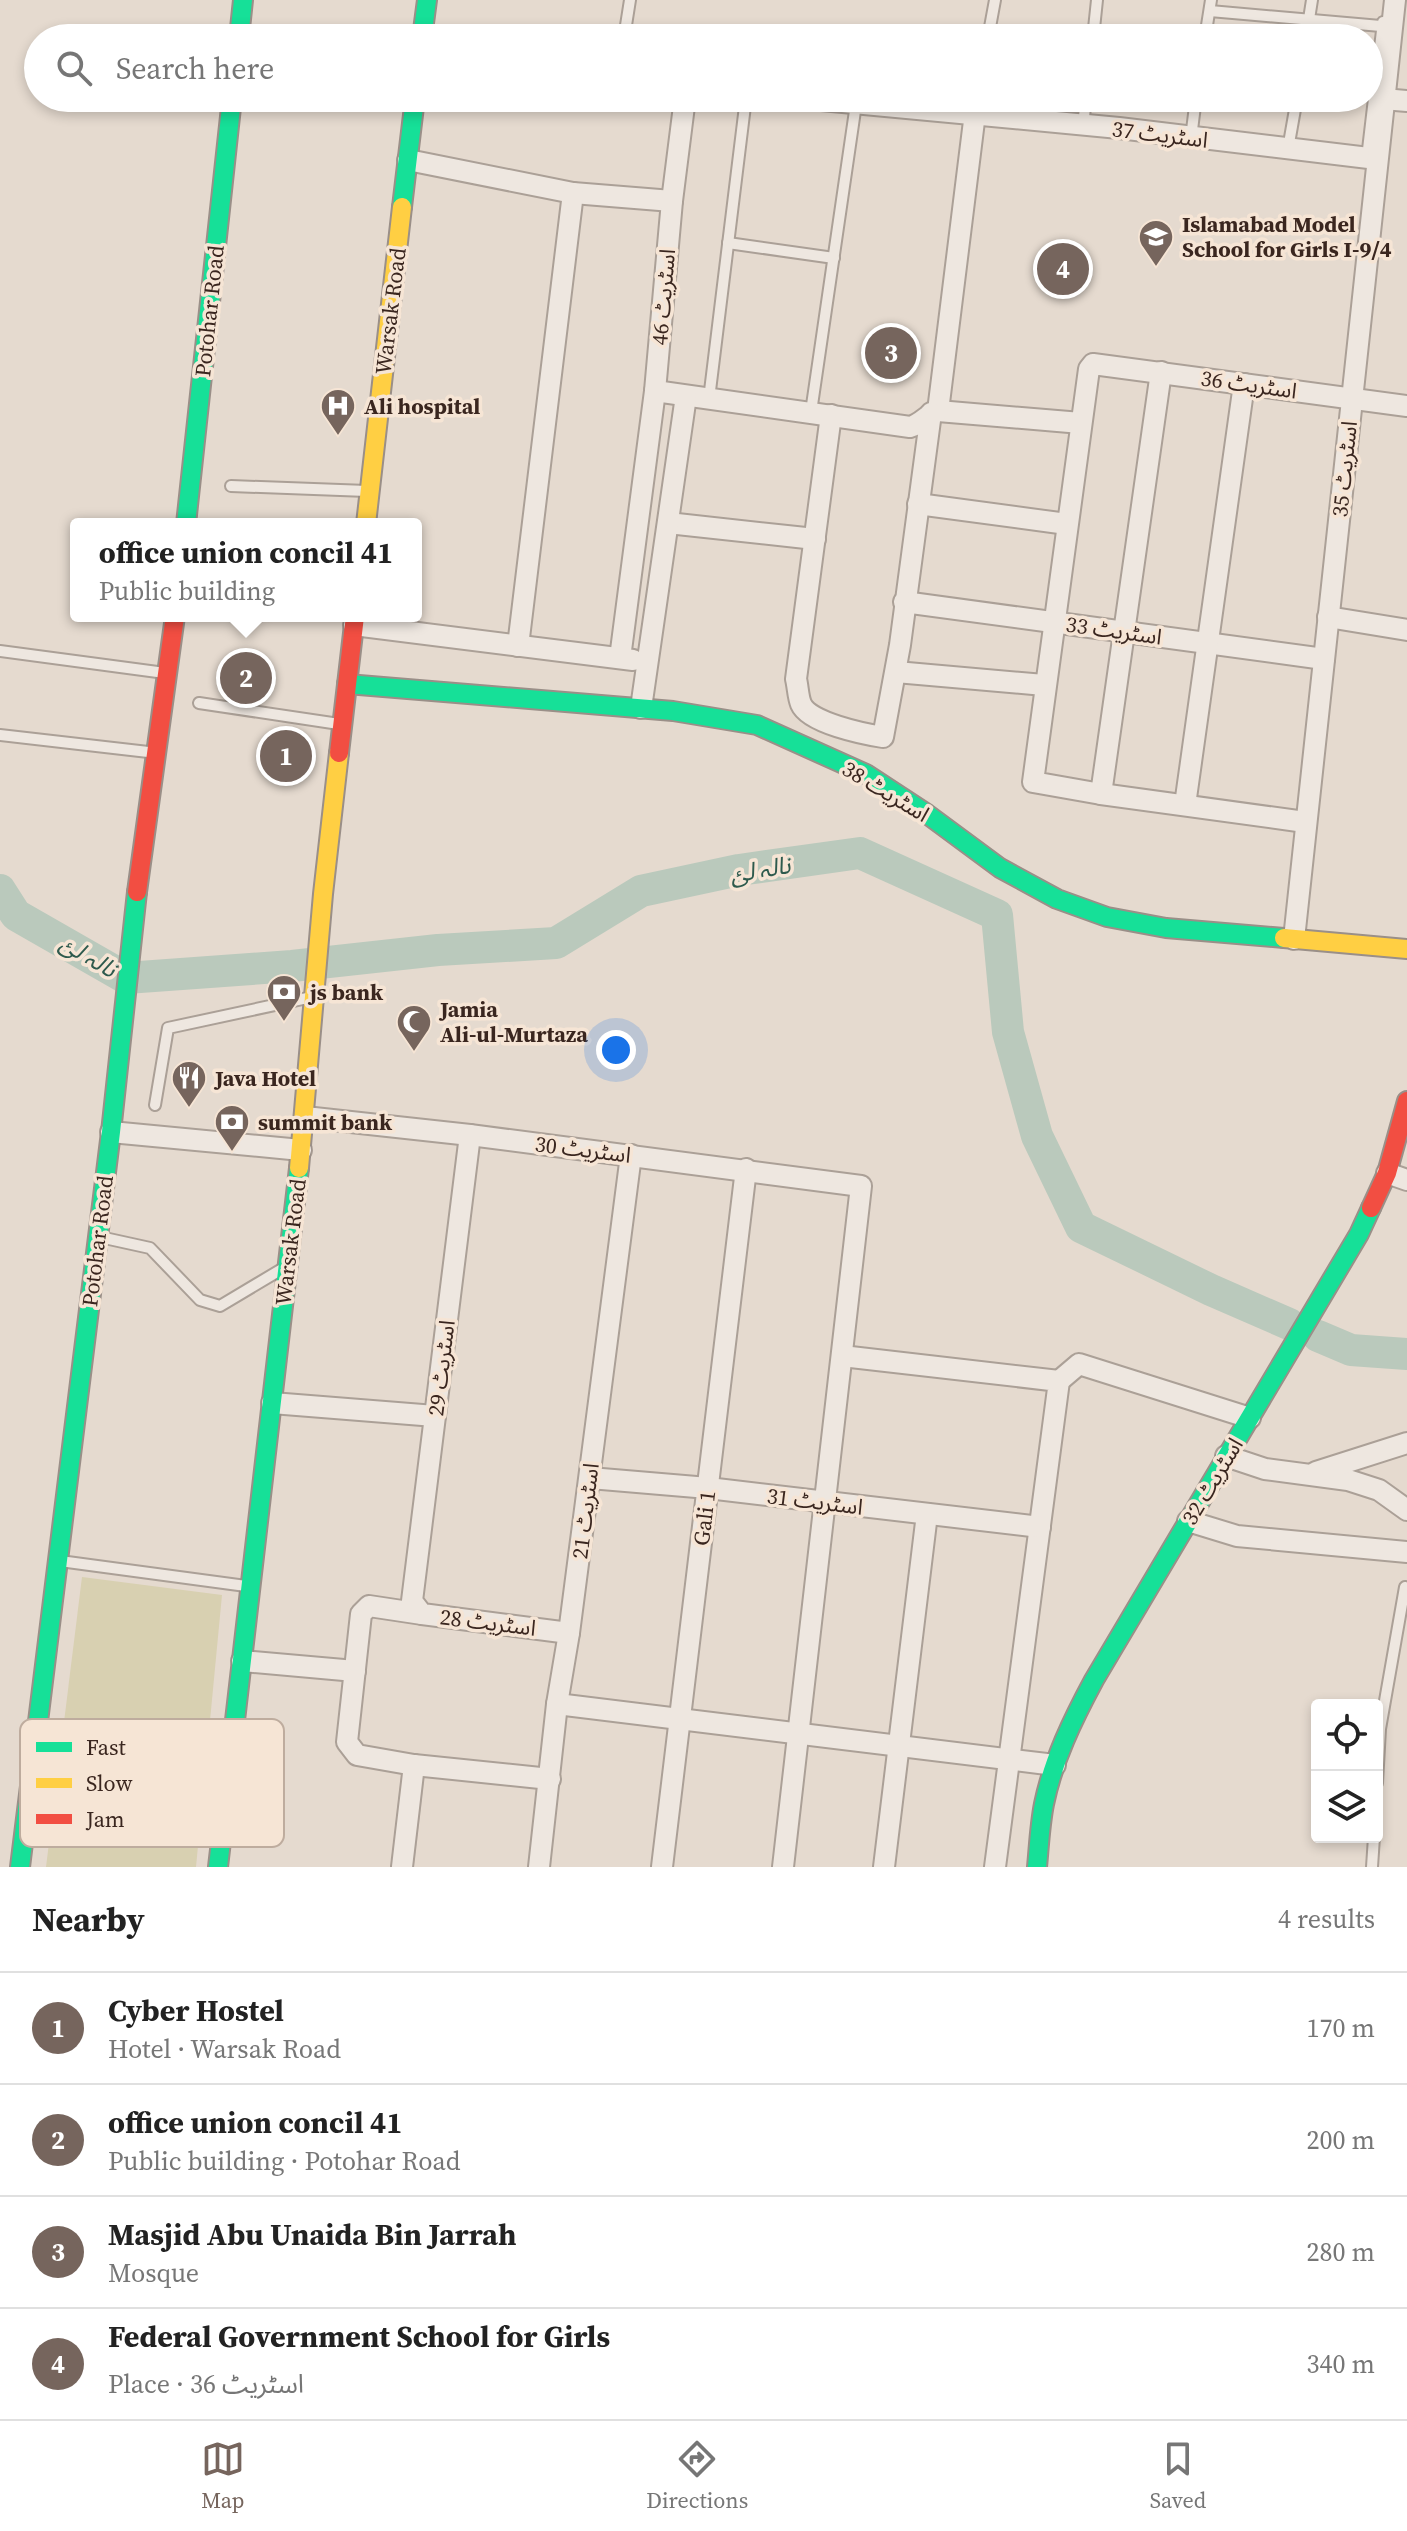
<!DOCTYPE html>
<meta charset="utf-8">
<style>
:root{--surface:#fff;--page:#f6f6f6;--text:#222;--muted:#767676;--line:#e0e0e0;--accent:#76655d}
body{margin:0;font-family:"Source Serif 4","Noto Sans Arabic",serif;background:var(--page);color:var(--text)}
.controls{position:absolute;right:24px;bottom:24px;display:grid;overflow:hidden;border-radius:8px;box-shadow:0 4px 12px #0003}
.controls button{width:72px;height:72px;display:grid;place-items:center;padding:0;border:0;border-bottom:2px solid var(--line);background:var(--surface);color:var(--text);font:40px sans-serif}
.you{position:absolute;left:616px;top:1050px;width:28px;height:28px;margin:-20px;border:6px solid #fff;border-radius:50%;background:#1a73e8;box-shadow:0 0 0 12px #1a73e833}
.badge{display:grid;place-items:center;width:52px;height:52px;border-radius:50%;background:var(--accent);color:#fff;font-size:26px;font-weight:700}
.pin{position:absolute;translate:-50% -50%;border:4px solid #fff;box-shadow:0 2px 8px #0006}
.popup{position:absolute;left:70px;top:518px;width:352px;height:104px;box-sizing:border-box;display:grid;place-content:center;border-radius:8px;background:var(--surface);filter:drop-shadow(0 2px 6px #0005);font-size:26px;white-space:nowrap;color:var(--muted)}
.popup b{font-size:30px;color:var(--text)}
.popup::after{content:'';position:absolute;left:50%;top:100%;margin-left:-16px;border:16px solid transparent;border-top-color:var(--surface)}
.list{margin:0;padding:0;list-style:none}
h2{display:flex;justify-content:space-between;align-items:center;height:104px;margin:0;padding:0 32px;font-size:34px}
h2 small{font-size:26px;font-weight:400;color:var(--muted)}
.list li{display:grid;grid-template-columns:52px 1fr auto;gap:24px;align-items:center;box-sizing:border-box;height:112px;padding:0 32px;border-top:2px solid var(--line)}
.list b{display:block;font-size:30px;white-space:nowrap}
.list p{margin:0;font-size:26px;white-space:nowrap;color:var(--muted)}
.list em{font-size:26px;font-style:normal;color:var(--muted)}
.icon{flex:none;width:44px;height:44px;fill:none;stroke:currentColor;stroke-width:2;stroke-linecap:round;stroke-linejoin:round}
.map{position:relative;flex:none;width:1407px;height:1867px;overflow:hidden}
.search{position:absolute;background:var(--surface);box-shadow:0 4px 12px #0003;left:24px;right:24px;top:24px;height:88px;display:flex;align-items:center;gap:20px;box-sizing:border-box;padding:0 28px;border-radius:44px;color:var(--muted);font-size:30px}
.sheet{height:552px;background:var(--surface)}
nav{display:flex;justify-content:space-around;align-items:center;box-sizing:border-box;height:112px;border-top:2px solid var(--line);background:var(--surface);font-size:22px;color:var(--muted)}
nav a{display:grid;justify-items:center;gap:4px}
nav .on{color:var(--accent)}
.map>svg:first-child{display:block}
</style>
<div class="map">
<svg width="1407" height="1867" viewBox="0 0 1407 1867">
<rect width="100%" height="100%" fill="#e5dacf"/>
<path fill="#d8d0b1" d="M82 1577 222 1595 196 1867H46Z"/>
<g fill="none" stroke-linecap="round" stroke-linejoin="round">
<g stroke="#bac9bc" stroke-width="32">
<path d="M0 890 16 915 126 978 292 966 438 950 556 943 641 891 739 870 860 853 997 915 1008 1032 1037 1136 1081 1227 1211 1290 1289 1324"/>
<path d="M1318 1336 1351 1350 1407 1354"/>
</g>
<defs>
<g id="lane">
<path d="M1210 11 1392 27"/>
<path d="M624 38 630 0"/>
<path d="M988 38 995 0"/>
<path d="M1093 38 1097 0"/>
<path d="M1205 38 1211 0"/>
<path d="M1306 38 1312 0"/>
<path d="M1083 126 1086 98"/>
<path d="M1191 138 1196 98"/>
<path d="M1288 149 1297 98"/>
<path d="M1367 158 1383 22"/>
<path d="M728 243 834 258"/>
<path d="M709 399 746 98"/>
<path d="M811 412 856 104"/>
<path d="M231 486 367 491"/>
<path d="M0 651 165 673"/>
<path d="M199 703 339 724"/>
<path d="M0 735 157 753"/>
<path d="M155 1105 168 1028 312 997"/>
<path d="M100 1237 150 1248 200 1300 220 1306 282 1269"/>
<path d="M60 1561 246 1586"/>
<path d="M1377 1783 1380 1729 1405 1587"/>
<path d="M1372 1867 1374 1837"/>
</g>
<g id="street">
<path d="M800 98 1119 128 1377 159"/>
<path d="M1383 99 1407 101"/>
<path d="M408 160 573 193 672 201"/>
<path d="M655 391 910 427C922 424 927 414 938 411L1081 423"/>
<path d="M938 411 975 113"/>
<path d="M831 415 796 679C798 687 798 697 801 704 809 723 864 734 883 737L900 645 931 413"/>
<path d="M918 504 1067 524"/>
<path d="M668 523 815 539"/>
<path d="M904 602 1324 659"/>
<path d="M1328 617 1407 630"/>
<path d="M354 625 633 660"/>
<path d="M518 646 573 193"/>
<path d="M620 658 655 391 672 201 685 98"/>
<path d="M896 672 1044 685"/>
<path d="M641 708 686 396"/>
<path d="M1101 794 1161 372"/>
<path d="M1185 805 1244 384"/>
<path d="M1305 822 1101 794 1033 782 1089 369 1093 364 1407 406"/>
<path d="M1294 939 1395 0"/>
<path d="M305 1117 470 1135 861 1186 783 1867"/>
<path d="M111 1132 301 1150"/>
<path d="M470 1135 412 1601 422 1614 569 1633"/>
<path d="M1387 1173 1407 1180"/>
<path d="M842 1356 1059 1381 995 1867"/>
<path d="M1059 1381 1079 1364 1250 1418"/>
<path d="M272 1403 435 1416"/>
<path d="M1226 1456 1265 1469 1348 1480 1379 1490 1407 1510"/>
<path d="M1316 1472 1407 1443"/>
<path d="M590 1478 708 1488 1040 1527"/>
<path d="M1188 1521 1237 1536 1407 1552"/>
<path d="M422 1614 369 1606 361 1614 347 1742 357 1755 414 1765 550 1779"/>
<path d="M242 1661 355 1671"/>
<path d="M557 1704 1055 1765"/>
<path d="M402 1867 414 1765"/>
<path d="M539 1867 557 1704 569 1633 631 1155"/>
<path d="M662 1867 746 1169"/>
<path d="M884 1867 927 1514"/>
</g>
<g id="fast">
<path d="M239 38 243 0"/>
<path d="M422 38 427 0"/>
<path d="M402 207 415 98"/>
<path d="M186 524 232 98"/>
<path d="M347 684 673 711 757 725 866 774 927 814 1000 868 1057 899 1107 917 1166 928 1284 938"/>
<path d="M20 1867 111 1132 137 892"/>
<path d="M218 1867 299 1168"/>
<path d="M1037 1867C1039 1846 1040 1824 1044 1804 1053 1760 1073 1719 1094 1680L1359 1234 1371 1208"/>
</g>
<g id="slow">
<path d="M366 524 402 207"/>
<path d="M1284 938 1407 949"/>
<path d="M299 1168 323 894 339 753"/>
</g>
<g id="jam">
<path d="M339 753 355 616"/>
<path d="M137 892 175 616"/>
<path d="M1371 1208 1387 1173 1407 1101"/>
</g>
</defs>
<use href="#lane" stroke="#aba097" stroke-width="14"/>
<use href="#street" stroke="#aba097" stroke-width="24"/>
<use href="#fast" stroke="#9a8f88" stroke-width="22"/>
<use href="#slow" stroke="#9a8f88" stroke-width="22"/>
<use href="#jam" stroke="#9a8f88" stroke-width="22"/>
<use href="#lane" stroke="#eee7e0" stroke-width="10"/>
<use href="#street" stroke="#eee7e0" stroke-width="20"/>
<use href="#fast" stroke="#16e098" stroke-width="18"/>
<use href="#slow" stroke="#ffcf43" stroke-width="18"/>
<use href="#jam" stroke="#f24e42" stroke-width="18"/>
</g>
<defs>
<symbol id="school-pin" viewBox="-11 -11 22 30"><path d="M0 17L-7.5 6A9.5 9.5 0 1 1 7.5 6Z" fill="#76655d" stroke="#f6e5d5"/><path d="M0-5L7-2L0 1L-7-2ZM-4 1L0 2.5L4 1V4Q0 6-4 4Z" fill="#fff"/></symbol>
<symbol id="hospital-pin" viewBox="-11 -11 22 30"><path d="M0 17L-7.5 6A9.5 9.5 0 1 1 7.5 6Z" fill="#76655d" stroke="#f6e5d5"/><path d="M-5-5h3v3.5h4V-5h3V5h-3V1.5h-4V5h-3Z" fill="#fff"/></symbol>
<symbol id="bank-pin" viewBox="-11 -11 22 30"><path d="M0 17L-7.5 6A9.5 9.5 0 1 1 7.5 6Z" fill="#76655d" stroke="#f6e5d5"/><path d="M-6-4H6V4H-6ZM0-2.3a2.3 2.3 0 1 0 0 4.6a2.3 2.3 0 1 0 0-4.6Z" fill="#fff"/></symbol>
<symbol id="mosque-pin" viewBox="-11 -11 22 30"><path d="M0 17L-7.5 6A9.5 9.5 0 1 1 7.5 6Z" fill="#76655d" stroke="#f6e5d5"/><path d="M3.5-4.9A6 6 0 1 0 3.5 4.9A5 5 0 1 1 3.5-4.9Z" fill="#fff"/></symbol>
<symbol id="restaurant-pin" viewBox="-11 -11 22 30"><path d="M0 17L-7.5 6A9.5 9.5 0 1 1 7.5 6Z" fill="#76655d" stroke="#f6e5d5"/><path d="M-5-6h1v4h1v-4h1v4h1v-4h1v5L-1.5 .5V6h-2V.5L-5-1ZM5-6V6H3V1.5H1.5Q1.5-4 5-6Z" fill="#fff"/></symbol>
</defs>
<g fill-rule="evenodd">
<use href="#school-pin" x="1136" y="217" width="40" height="54"/>
<use href="#hospital-pin" x="318" y="386" width="40" height="54"/>
<use href="#bank-pin" x="264" y="972" width="40" height="54"/>
<use href="#mosque-pin" x="394" y="1002" width="40" height="54"/>
<use href="#restaurant-pin" x="169" y="1058" width="40" height="54"/>
<use href="#bank-pin" x="212" y="1102" width="40" height="54"/>
</g>
<g text-anchor="middle" stroke-width="7" stroke-linejoin="round" paint-order="stroke">
<g font-size="22" fill="#3a261f" stroke="#f6e5d5">
<text transform="translate(1160 134) rotate(7)" y="8">اسٹریٹ 37</text>
<text transform="translate(663 297) rotate(-85)" y="8">اسٹریٹ 46</text>
<text transform="translate(209 311) rotate(-84)" y="8">Potohar Road</text>
<text transform="translate(390 311) rotate(-83)" y="8">Warsak Road</text>
<text transform="translate(1249 384) rotate(8)" y="8">اسٹریٹ 36</text>
<text transform="translate(1344 469) rotate(-84)" y="8">اسٹریٹ 35</text>
<text transform="translate(1114 630) rotate(8)" y="8">اسٹریٹ 33</text>
<text transform="translate(886 791) rotate(31)" y="8">اسٹریٹ 38</text>
<text transform="translate(583 1149) rotate(7)" y="8">اسٹریٹ 30</text>
<text transform="translate(97 1241) rotate(-83)" y="8">Potohar Road</text>
<text transform="translate(290 1242) rotate(-83)" y="8">Warsak Road</text>
<text transform="translate(441 1368) rotate(-83)" y="8">اسٹریٹ 29</text>
<text transform="translate(1212 1481) rotate(-59)" y="8">اسٹریٹ 32</text>
<text transform="translate(815 1501) rotate(7)" y="8">اسٹریٹ 31</text>
<text transform="translate(585 1511) rotate(-83)" y="8">اسٹریٹ 21</text>
<text transform="translate(704 1518) rotate(-83)" y="8">Gali 1</text>
<text transform="translate(488 1622) rotate(7)" y="8">اسٹریٹ 28</text>
</g>
<g font-size="22" font-weight="bold" fill="#3a261f" stroke="#f6e5d5" text-anchor="start">
<text x="1182" y="232">Islamabad Model<tspan x="1182" dy="25">School for Girls I-9/4</tspan></text>
<text x="364" y="414">Ali hospital</text>
<text x="310" y="1000">js bank</text>
<text x="440" y="1017">Jamia<tspan x="440" dy="25">Ali-ul-Murtaza</tspan></text>
<text x="215" y="1086">Java Hotel</text>
<text x="258" y="1130">summit bank</text>
</g>
<g font-size="24" font-style="italic" fill="#2e5a4d" stroke="#f6e5d5">
<text transform="translate(760 870) rotate(-10)" y="8">نالہ لئ</text>
<text transform="translate(88 956) rotate(30)" y="8">نالہ لئ</text>
</g>
</g>
<rect x="20" y="1719" width="264" height="128" rx="12" fill="#f6e5d5" stroke="#beac9e" stroke-width="2"/>
<rect x="36" y="1742" width="36" height="10" fill="#16e098"/>
<rect x="36" y="1778" width="36" height="10" fill="#ffcf43"/>
<rect x="36" y="1814" width="36" height="10" fill="#f24e42"/>
<g font-size="22" fill="#3a261f">
<text x="86" y="1755">Fast</text>
<text x="86" y="1791">Slow</text>
<text x="86" y="1827">Jam</text>
</g>
</svg>
<div class="controls">
<button><svg class="icon" aria-label="locate" viewBox="0 0 24 24"><circle cx="12" cy="12" r="6"/><path d="M12 2v4M12 18v4M2 12h4M18 12h4"/></svg></button>
<button><svg class="icon" aria-label="layers" viewBox="0 0 24 24"><path d="M12 4l9 5-9 5-9-5zM3 14l9 5 9-5"/></svg></button>
</div>
<div class="you"></div>
<div class="pin badge" style="left:286px;top:756px">1</div>
<div class="pin badge" style="left:246px;top:678px">2</div>
<div class="popup"><b>office union concil 41</b>Public building</div>
<div class="pin badge" style="left:891px;top:353px">3</div>
<div class="pin badge" style="left:1063px;top:269px">4</div>
<div class="search"><svg class="icon" aria-label="search" viewBox="0 0 24 24"><circle cx="10" cy="10" r="6"/><path d="M15 15l6 6"/></svg>Search here</div>
</div>
<section class="sheet">
<h2>Nearby<small>4 results</small></h2>
<ul class="list">
<li><span class="badge">1</span><div><b>Cyber Hostel</b><p>Hotel · Warsak Road</p></div><em>170 m</em></li>
<li><span class="badge">2</span><div><b>office union concil 41</b><p>Public building · Potohar Road</p></div><em>200 m</em></li>
<li><span class="badge">3</span><div><b>Masjid Abu Unaida Bin Jarrah</b><p>Mosque</p></div><em>280 m</em></li>
<li><span class="badge">4</span><div><b>Federal Government School for Girls</b><p>Place · اسٹریٹ 36</p></div><em>340 m</em></li>
</ul>
</section>
<nav>
<a class="on"><svg class="icon" aria-label="map" viewBox="0 0 24 24"><path d="M3 6l6-2 6 2 6-2v14l-6 2-6-2-6 2zM9 4v14M15 6v14"/></svg>Map</a>
<a><svg class="icon" aria-label="directions" viewBox="0 0 24 24"><path d="M12 3l9 9-9 9-9-9zM9 14v-3h6M13 9l2 2-2 2"/></svg>Directions</a>
<a><svg class="icon" aria-label="saved" viewBox="0 0 24 24"><path d="M7 4h10v16l-5-4-5 4z"/></svg>Saved</a>
</nav>
